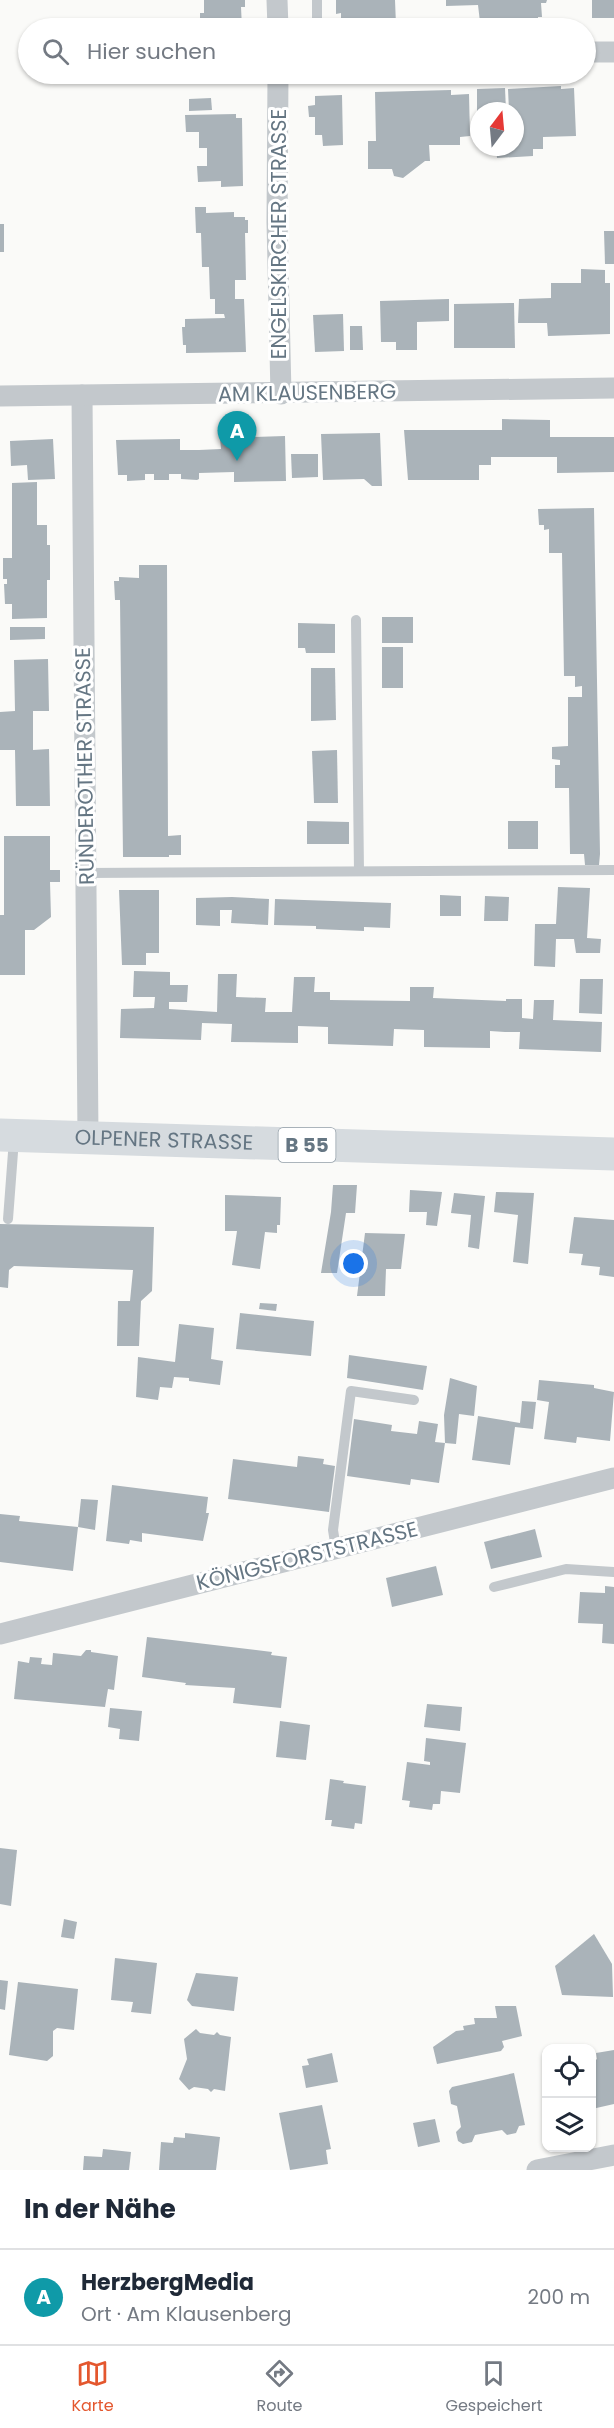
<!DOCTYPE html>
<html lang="de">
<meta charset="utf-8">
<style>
:root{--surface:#fff;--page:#f2f2f3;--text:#1f2937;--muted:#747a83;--line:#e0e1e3;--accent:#e4572e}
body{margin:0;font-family:Poppins,sans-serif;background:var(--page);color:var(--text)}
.controls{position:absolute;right:18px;bottom:18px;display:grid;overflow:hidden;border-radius:12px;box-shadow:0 2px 4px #0004}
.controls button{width:54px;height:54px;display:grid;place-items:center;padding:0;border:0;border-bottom:2px solid var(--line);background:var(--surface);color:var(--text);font:30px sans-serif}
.compass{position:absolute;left:470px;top:102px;width:54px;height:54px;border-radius:50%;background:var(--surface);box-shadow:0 2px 4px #0004;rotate:16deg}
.you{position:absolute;left:354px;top:1264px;width:21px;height:21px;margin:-15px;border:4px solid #fff;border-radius:50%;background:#1a73e8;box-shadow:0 0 0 9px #1a73e833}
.badge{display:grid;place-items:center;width:39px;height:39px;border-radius:50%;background:var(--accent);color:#fff;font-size:20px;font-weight:700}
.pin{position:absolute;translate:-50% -50px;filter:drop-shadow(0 2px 3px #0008)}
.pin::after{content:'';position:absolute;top:32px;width:21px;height:18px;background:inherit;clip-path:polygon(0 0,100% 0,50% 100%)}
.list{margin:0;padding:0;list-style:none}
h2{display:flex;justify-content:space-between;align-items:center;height:78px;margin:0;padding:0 24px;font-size:26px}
h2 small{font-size:20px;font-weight:400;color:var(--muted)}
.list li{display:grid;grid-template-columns:39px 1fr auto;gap:18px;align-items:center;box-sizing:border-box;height:96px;padding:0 24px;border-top:2px solid var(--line)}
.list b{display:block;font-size:22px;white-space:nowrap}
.list p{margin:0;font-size:20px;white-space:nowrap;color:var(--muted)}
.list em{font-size:20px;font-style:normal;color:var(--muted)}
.icon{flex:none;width:33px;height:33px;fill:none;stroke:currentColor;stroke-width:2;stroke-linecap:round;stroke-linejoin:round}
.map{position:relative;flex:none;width:614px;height:2170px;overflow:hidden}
.search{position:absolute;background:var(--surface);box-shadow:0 2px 4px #0004;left:18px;right:18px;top:18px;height:66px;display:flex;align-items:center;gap:15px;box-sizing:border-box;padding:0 21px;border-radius:33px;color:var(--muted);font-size:22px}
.sheet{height:174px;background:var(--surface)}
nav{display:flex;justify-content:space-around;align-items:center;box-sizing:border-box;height:84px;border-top:2px solid var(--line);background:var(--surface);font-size:16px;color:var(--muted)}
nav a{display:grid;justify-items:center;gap:3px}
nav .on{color:var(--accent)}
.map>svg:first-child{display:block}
</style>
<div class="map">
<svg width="614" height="2170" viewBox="0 0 614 2170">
<rect width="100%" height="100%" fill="#fafaf8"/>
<g fill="#aab3b9">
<path d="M204 0H245V7H241L242 28H200V13H204Z"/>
<path d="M336 0H395L396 25 341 27V13L336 14Z"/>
<path d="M446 0H547L546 3H541L542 17H538V21H523V18L496 19V22H480L478 5 446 6Z"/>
<rect x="592" y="0" width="22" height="18"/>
<path d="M205 74H242V76L205 77Z"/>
<path d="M561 86V89L574 88 576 136 543 137V149H533V156L497 158 496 147H515V111H509L508 89Z"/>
<path d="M505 88 506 111H477V89Z"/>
<path d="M451 90V95L469 94 470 136 460 137V145H429L430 161H425L403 178 394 176 392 169H368V141H376L375 92Z"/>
<path d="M342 95 343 145 323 146 322 135H315V117H309L308 106 315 105V96Z"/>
<path d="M211 98 212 110 189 111V99Z"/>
<path d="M236 114V118H242L243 186 221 187V181L198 182 197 166H207V148H199V132H186L185 115Z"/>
<path d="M195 207H206V213L234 212V217H245V220H248V233H245L246 280H235V299H244L246 352 186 353V345H183L182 327H185V319L225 318 224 314H215V299H210L209 267H202L201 233H196Z"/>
<rect x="0" y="224" width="4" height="28"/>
<path d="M604 231H614V264H605Z"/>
<path d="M581 269 605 270V283H610V334L548 336 547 323H518L519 299 551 298V283H581Z"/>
<path d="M449 299V321L417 322V350H396V342H381L380 301Z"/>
<path d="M514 303 515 348H454V304Z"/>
<path d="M343 314 344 351 315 352 313 315Z"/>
<path d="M350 326H362L363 350H350Z"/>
<path d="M502 419 550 420V437H614V472L557 473V457H491V465H479V480H408L404 430H502Z"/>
<path d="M380 433 382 486H372L364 479 323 480 321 434Z"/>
<path d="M285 436 286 481 234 482V472L199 473V479L197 480 181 479V474H169V480H154V474H145V480L127 481V475H118L116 440 180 439V450H199L221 449 220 438Z"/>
<path d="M53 439 55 479 28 480 27 465 11 466 10 441Z"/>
<path d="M291 454H318V477L292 478Z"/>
<path d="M37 482V525H47V545H50V580H47V618L12 619V604H5L4 584H7V579H3V558H12V483Z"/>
<path d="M594 508 600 854 599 865H585L584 854H570L569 788H555V765H560V760L552 759V747L568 746V697H582V686L575 687V676H564L562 553H549V529L544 530V525H539L538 509Z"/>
<path d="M139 565H167L168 836 181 835V855H169V857H123L120 600H115L114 581H119V577L139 578Z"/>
<rect x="382" y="617" width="31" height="26"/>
<path d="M298 623 335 624V653H306L305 648H298Z"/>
<path d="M10 627H45V639L10 640Z"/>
<rect x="382" y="647" width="21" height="41"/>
<path d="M48 659 49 711H33V750L49 749 50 806H16L15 750H0V712L15 711 14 660Z"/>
<path d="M311 668H335L336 720 311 721Z"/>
<path d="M337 750 338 803H314L312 751Z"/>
<path d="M307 821 349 822V844H307Z"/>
<rect x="508" y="821" width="30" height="28"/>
<path d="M4 836H50V870H60V882H50L51 917 34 930H25V975H0V915H4Z"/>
<path d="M558 887 590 888 587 938 601 939 600 953H576L574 939H556L555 967 534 966 535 924H556Z"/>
<path d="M119 890H159V953H146V965H122Z"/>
<path d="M440 895 461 896V916H440Z"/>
<path d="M485 896 509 897 508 921H484Z"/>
<path d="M232 897 269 899 268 925 231 923 232 910H220V926L196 925V898Z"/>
<path d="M275 899 391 903 390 928 364 927V931L316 929V926L274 925Z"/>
<path d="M134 971 170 972V985H188L187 1002H169V1009L217 1012 218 974H237L236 997 266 998 265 1012H292L294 977H315L314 992H330V1000L410 1001V987H434L433 998 506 1001V999H522V1018L533 1019 534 1000H554L553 1020 602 1022 601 1052 519 1049 520 1032H505L490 1031V1048L424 1047V1030L394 1029 393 1046 328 1044V1027L298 1026V1043L231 1042 232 1024 202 1023 201 1040 120 1038 121 1009 154 1008 155 997H133Z"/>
<path d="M580 979H603L602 1014 579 1013Z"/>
<path d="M333 1185H357L355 1213H346L337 1273H321L331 1212Z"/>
<path d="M410 1190 442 1192 437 1226 426 1225 427 1212H409Z"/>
<path d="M496 1192 534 1193 528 1264 513 1262 518 1215 494 1212Z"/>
<path d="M454 1193 485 1196 479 1249 468 1247 471 1215 451 1213Z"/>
<path d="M225 1195 281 1197 280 1225H277V1233L265 1232 260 1269 232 1265 237 1231H225Z"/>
<path d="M574 1217 614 1220V1277L599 1275 600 1267 581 1265 583 1254 569 1253Z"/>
<path d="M0 1224 154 1227 152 1291 141 1301 139 1346H117L118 1301H130L133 1270 14 1266 9 1270 8 1288 0 1287Z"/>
<path d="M365 1233 405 1234 401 1269H386L385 1296H357Z"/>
<path d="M260 1303 277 1304 276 1311 259 1309Z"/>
<path d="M240 1313 314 1321 311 1356 236 1349Z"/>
<path d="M179 1324 214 1328 211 1359 223 1361 220 1385 189 1381V1378L174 1377 172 1388 160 1387 158 1400 136 1397 138 1357 175 1362Z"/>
<path d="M349 1355 427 1366 423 1390 347 1378Z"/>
<path d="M450 1378 477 1386 474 1416 459 1414 456 1444 445 1443 444 1415Z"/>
<path d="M539 1380 594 1385V1388L614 1392 610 1441 577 1437 576 1443 544 1439 549 1402 537 1400Z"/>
<path d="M522 1401 536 1402 533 1429 515 1427 510 1465 472 1460 478 1416 520 1423Z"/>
<path d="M354 1419 392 1425 391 1431 417 1434 419 1421 438 1424 435 1442 445 1443 439 1483 411 1479 410 1485 347 1476Z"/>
<path d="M298 1456 324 1459 323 1464 335 1466 329 1512 228 1499 233 1459 297 1467Z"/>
<path d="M112 1485 208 1497 206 1513H209L203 1541 142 1533V1542L130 1540 129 1544 106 1541Z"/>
<path d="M81 1499 98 1500 95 1530 78 1527Z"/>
<path d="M0 1514 20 1516 19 1521 78 1527 73 1571 0 1562Z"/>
<path d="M535 1529 542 1557 491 1569 484 1542Z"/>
<path d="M436 1566 443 1595 392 1607 386 1578Z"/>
<path d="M605 1586 614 1587V1644L602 1643 603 1624 578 1623 580 1592 605 1593Z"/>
<path d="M147 1637 272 1652 271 1655 287 1657 281 1708 233 1703 235 1688 185 1685 186 1683 142 1677Z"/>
<path d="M86 1650H91V1652L118 1656 114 1690 108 1689 105 1707 14 1699 18 1661 29 1663 30 1657 42 1658 41 1664 52 1665 53 1653 81 1656Z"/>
<path d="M427 1704 462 1707 460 1731 424 1727Z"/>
<path d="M110 1708 142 1711 139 1741 119 1739 120 1729 108 1727Z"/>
<path d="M280 1721 310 1725 306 1760 276 1757Z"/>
<path d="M426 1738 466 1743 460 1793 441 1791 440 1804H433L432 1810 409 1807 410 1801 402 1800 407 1762 430 1765V1762L424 1761Z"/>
<path d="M330 1779 344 1781 343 1783 366 1786 362 1824 355 1823 354 1829 331 1826 332 1820H325Z"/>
<path d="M0 1848 17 1850 11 1906 0 1904Z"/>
<path d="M64 1919 77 1922 74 1939 61 1937Z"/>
<path d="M594 1934 612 1964 613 1997 562 1995 555 1966Z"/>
<path d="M115 1958 157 1963 151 2014 131 2012 133 2002 111 2000Z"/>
<path d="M196 1973 238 1977 234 2011 192 2006 187 2000Z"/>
<path d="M0 1980 8 1981 5 2010 0 2009Z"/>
<path d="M18 1982 78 1989 74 2030 57 2028 53 2031V2056L47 2061 9 2055Z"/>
<path d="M495 2006H516L522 2036 502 2041 504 2047 501 2051 437 2064 433 2047 456 2031 464 2030 463 2026 475 2024 474 2018H497Z"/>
<path d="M196 2029 200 2033 214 2035 217 2032 220 2035 231 2037 225 2091 214 2089 211 2092 208 2089 194 2087 189 2090 179 2079 187 2059 184 2039Z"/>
<path d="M614 2050V2104L592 2109V2063L597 2059 596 2053Z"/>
<path d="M332 2053 338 2082 306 2088 302 2066 309 2065 307 2059Z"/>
<path d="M514 2073 525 2125 519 2126 516 2133 507 2135 502 2130 475 2135 472 2142 463 2144 458 2141 456 2132 461 2127 457 2106 451 2104 449 2091 452 2087Z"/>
<path d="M322 2105 331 2149 326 2150 328 2164 290 2170 279 2113Z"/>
<path d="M435 2119 440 2142 418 2147 413 2123Z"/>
<path d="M185 2133 220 2137 216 2170H159L161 2142 173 2143 174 2137 185 2138Z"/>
<path d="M103 2149 131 2152 129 2170H83L84 2156 102 2157Z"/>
</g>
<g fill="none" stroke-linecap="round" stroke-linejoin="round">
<g stroke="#c3c8cc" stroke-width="10">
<path d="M317 28V0"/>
<path d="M356 620 359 871"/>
<path d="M86 873 614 870"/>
<path d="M8 1219 14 1139"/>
<path d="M336 1549 333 1530 351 1391 414 1400"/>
<path d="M494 1587 566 1569 614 1572"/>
</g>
<g stroke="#c3c8cc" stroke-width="21">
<path d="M277 0 278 28"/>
<path d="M586 52H614"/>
<path d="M278 74 277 222 281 394"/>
<path d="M82 395 88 1138"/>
<path d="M0 396 614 388"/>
<path d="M0 1634 614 1478"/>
<path d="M537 2170 614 2155"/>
</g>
<path stroke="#d6dbdf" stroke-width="33" id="s1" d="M0 1135 614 1154"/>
</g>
<g text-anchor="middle" stroke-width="6" stroke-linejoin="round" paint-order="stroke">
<rect fill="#fff" stroke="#939fa8" stroke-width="1.5" x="278.5" y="1128" width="57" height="34" rx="4.5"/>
<g font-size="20" font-weight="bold" fill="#657683">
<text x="307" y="1152">B 55</text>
</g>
<g font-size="21" fill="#657683" stroke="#fff">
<text transform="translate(279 234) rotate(-90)" y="7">ENGELSKIRCHER STRASSE</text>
<text transform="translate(307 393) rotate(-1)" y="7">AM KLAUSENBERG</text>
<text transform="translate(85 766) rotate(-91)" y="7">RÜNDEROTHER STRASSE</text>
<text dy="7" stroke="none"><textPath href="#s1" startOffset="164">OLPENER STRASSE</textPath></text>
<text transform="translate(307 1556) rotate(-14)" y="7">KÖNIGSFORSTSTRASSE</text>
</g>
</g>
</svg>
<div class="controls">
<button><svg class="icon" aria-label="locate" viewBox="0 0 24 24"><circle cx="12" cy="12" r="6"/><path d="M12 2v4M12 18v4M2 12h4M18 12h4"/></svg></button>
<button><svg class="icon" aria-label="layers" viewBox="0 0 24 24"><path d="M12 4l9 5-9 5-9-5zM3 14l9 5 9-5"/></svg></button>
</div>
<svg class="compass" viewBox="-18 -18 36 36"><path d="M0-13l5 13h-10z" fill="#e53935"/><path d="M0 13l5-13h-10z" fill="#747a83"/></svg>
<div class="you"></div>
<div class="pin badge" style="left:237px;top:461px;background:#0f9aa8">A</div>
<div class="search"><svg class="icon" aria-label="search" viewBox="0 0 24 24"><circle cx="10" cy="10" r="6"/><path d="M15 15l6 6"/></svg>Hier suchen</div>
</div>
<section class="sheet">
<h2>In der Nähe<small></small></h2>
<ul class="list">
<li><span class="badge" style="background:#0f9aa8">A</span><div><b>HerzbergMedia</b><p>Ort · Am Klausenberg</p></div><em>200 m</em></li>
</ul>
</section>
<nav>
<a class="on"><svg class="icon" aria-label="map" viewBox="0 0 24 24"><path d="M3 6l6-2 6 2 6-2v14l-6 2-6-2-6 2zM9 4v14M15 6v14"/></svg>Karte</a>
<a><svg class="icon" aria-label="directions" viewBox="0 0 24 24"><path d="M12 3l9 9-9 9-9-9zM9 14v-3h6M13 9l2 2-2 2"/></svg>Route</a>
<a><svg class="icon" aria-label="saved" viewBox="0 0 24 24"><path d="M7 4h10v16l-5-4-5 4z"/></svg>Gespeichert</a>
</nav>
